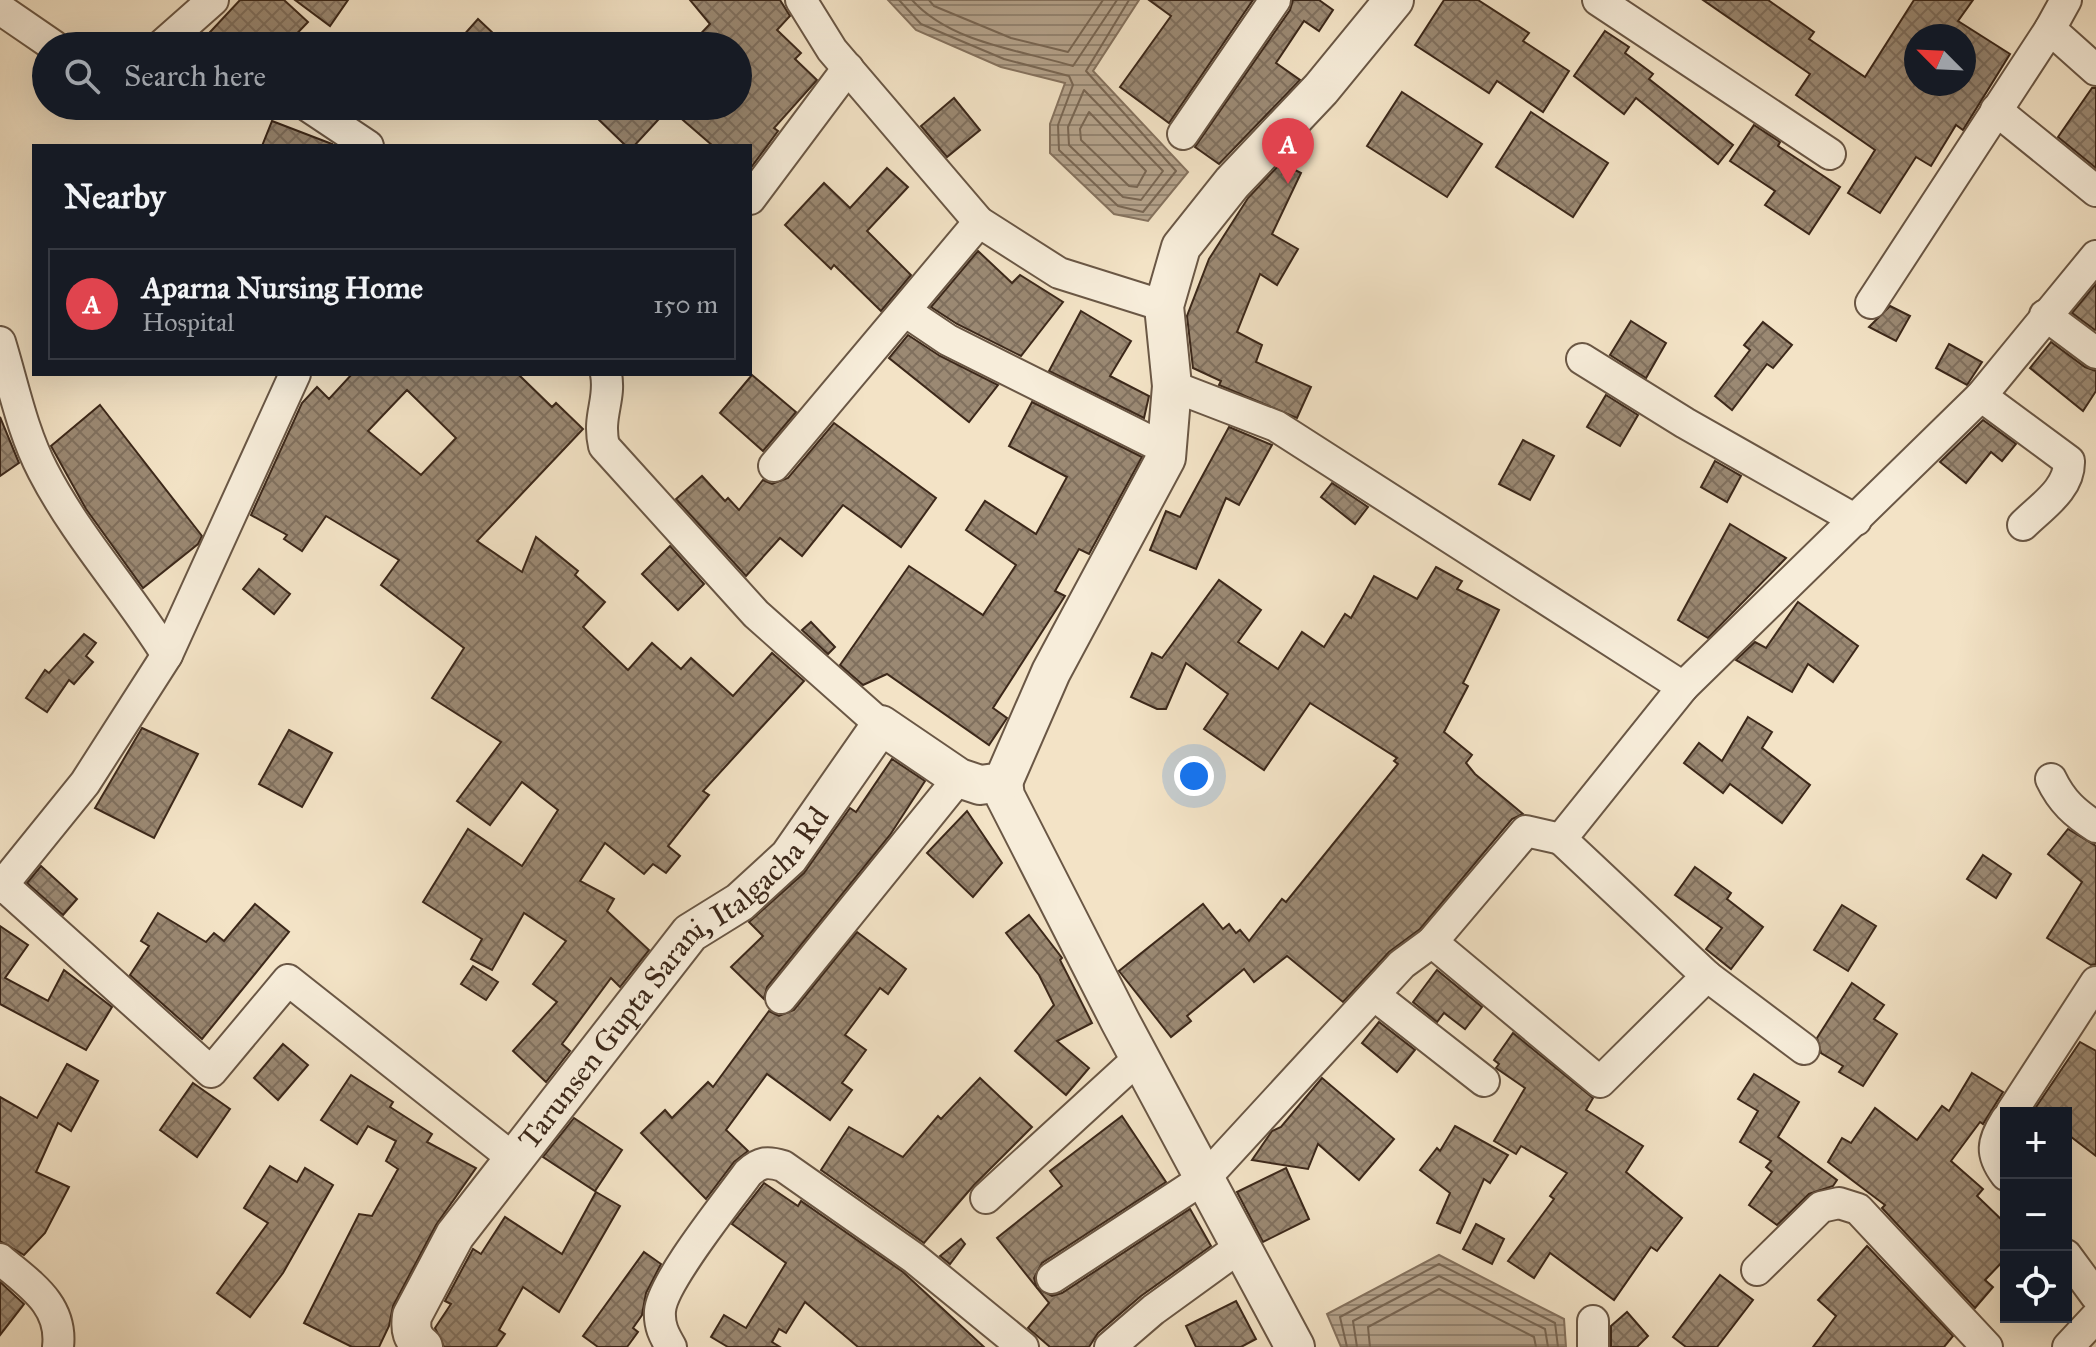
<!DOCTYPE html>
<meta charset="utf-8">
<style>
:root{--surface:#171b24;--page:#242831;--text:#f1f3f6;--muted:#9ea1a6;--line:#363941;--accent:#2563eb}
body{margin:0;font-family:"IM FELL Great Primer",serif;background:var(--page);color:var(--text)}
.controls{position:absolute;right:24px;bottom:24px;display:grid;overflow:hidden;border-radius:0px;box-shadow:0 8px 32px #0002}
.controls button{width:72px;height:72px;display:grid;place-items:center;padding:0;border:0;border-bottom:2px solid var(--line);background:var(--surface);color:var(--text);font:40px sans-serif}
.compass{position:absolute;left:1904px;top:24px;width:72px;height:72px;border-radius:50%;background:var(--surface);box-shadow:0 8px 32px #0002;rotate:294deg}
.you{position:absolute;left:1194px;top:776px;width:28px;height:28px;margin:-20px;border:6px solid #fff;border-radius:50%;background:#1a73e8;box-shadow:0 0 0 12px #1a73e833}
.badge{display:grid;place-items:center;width:52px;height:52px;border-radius:50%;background:var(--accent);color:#fff;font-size:26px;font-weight:700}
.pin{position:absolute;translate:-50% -66px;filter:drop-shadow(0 2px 4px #0008)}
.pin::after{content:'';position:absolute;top:42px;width:28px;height:24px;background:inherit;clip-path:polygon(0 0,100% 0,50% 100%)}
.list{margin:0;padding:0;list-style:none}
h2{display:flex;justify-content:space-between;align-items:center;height:104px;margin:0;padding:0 32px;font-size:34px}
h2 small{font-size:26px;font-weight:400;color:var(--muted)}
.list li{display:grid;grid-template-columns:52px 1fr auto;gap:24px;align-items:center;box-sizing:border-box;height:112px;margin:0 16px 16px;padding:0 16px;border:2px solid var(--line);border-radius:0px}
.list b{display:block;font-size:30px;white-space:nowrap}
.list p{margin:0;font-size:26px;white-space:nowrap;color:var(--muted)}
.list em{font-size:26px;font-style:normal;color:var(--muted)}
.icon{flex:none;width:44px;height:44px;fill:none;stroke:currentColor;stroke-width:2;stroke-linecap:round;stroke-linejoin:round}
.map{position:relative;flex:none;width:2096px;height:1347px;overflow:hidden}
.search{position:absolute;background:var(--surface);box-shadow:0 8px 32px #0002;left:32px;top:32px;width:720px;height:88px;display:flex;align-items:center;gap:20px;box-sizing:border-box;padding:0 28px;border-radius:44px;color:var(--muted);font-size:30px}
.panel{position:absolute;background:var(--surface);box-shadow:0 8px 32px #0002;left:32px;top:144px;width:720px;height:232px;border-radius:0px}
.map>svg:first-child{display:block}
</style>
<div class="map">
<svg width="2096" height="1347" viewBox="0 0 2096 1347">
<defs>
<pattern id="water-rules" width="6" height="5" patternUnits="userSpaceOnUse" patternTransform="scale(2)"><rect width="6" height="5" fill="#b5a38c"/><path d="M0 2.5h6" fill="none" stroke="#948572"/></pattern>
<pattern id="building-cross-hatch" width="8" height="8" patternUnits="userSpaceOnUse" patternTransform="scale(2)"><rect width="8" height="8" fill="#9b8973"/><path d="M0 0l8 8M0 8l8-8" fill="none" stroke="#80705e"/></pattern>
</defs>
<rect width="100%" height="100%" fill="#f3e3c6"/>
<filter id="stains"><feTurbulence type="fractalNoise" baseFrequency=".0025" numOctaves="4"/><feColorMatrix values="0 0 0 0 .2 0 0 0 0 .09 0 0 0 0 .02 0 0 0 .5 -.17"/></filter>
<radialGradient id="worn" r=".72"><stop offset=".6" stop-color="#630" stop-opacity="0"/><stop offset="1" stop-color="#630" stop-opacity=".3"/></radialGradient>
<g fill="url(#water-rules)" stroke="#85725e" stroke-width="2">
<path d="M888 0H1139L1093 71 1188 172 1148 221 1114 214 1050 153V124L1065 83 1001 67 916 30Z"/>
<path d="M1439 1255 1564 1319 1566 1347H1341L1327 1314Z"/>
</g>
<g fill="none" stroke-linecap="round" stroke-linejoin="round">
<g stroke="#786653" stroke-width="2">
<path d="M899 0 921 24 1004 59 1069 76 1073 85 1058 125 1059 150 1118 206 1143 212 1176 171 1086 71 1129 0"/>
<path d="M912 0C951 43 1020 50 1073 66L1117 0"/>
<path d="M929 0 934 6 1011 38 1068 52 1103 0"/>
<path d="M1084 90 1163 171 1141 200 1123 197 1069 145 1068 127Z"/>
<path d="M1089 112 1146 171 1137 187 1129 186 1081 140 1080 129Z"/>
<path d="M1347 1347 1340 1317 1439 1264 1555 1323 1558 1347"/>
<path d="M1357 1347 1353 1321 1439 1276 1545 1329 1548 1347"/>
<path d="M1370 1347 1368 1327 1439 1289 1534 1337 1536 1347"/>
</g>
</g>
<g fill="url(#building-cross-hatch)" stroke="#3c281a" stroke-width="2" fill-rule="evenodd">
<path d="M240 0H284L308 22 285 46H197Z"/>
<path d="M295 0H348L330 26Z"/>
<path d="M690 0H780L790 16 777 30 801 53 795 59 817 80 774 128 778 131 750 169V146H713L669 108 634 146H626L597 118 608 106H738V46H689L710 24Z"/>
<path d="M1149 0H1253L1169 123 1120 87 1171 16Z"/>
<path d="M1293 0H1319L1333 10 1319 31 1304 21 1276 63 1300 80 1219 164 1195 147 1290 10Z"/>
<path d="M1444 0H1478L1529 33 1523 41 1569 71 1543 112 1497 81 1489 93 1415 45Z"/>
<path d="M1703 0H1768L1814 32 1809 39 1865 77 1914 0H1973L1958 21 2010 54 1963 130 1956 125 1931 166 1916 157 1880 213 1848 193 1875 150 1796 95 1810 74ZM1916 36H1964V84H1916Z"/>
<path d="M478 19 495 35 484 46H454Z"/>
<path d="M1605 31 1629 47 1625 53 1653 74 1649 79 1733 145 1718 164 1636 98 1624 114 1574 76Z"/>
<path d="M2092 88H2096V168L2058 137Z"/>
<path d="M1402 92 1482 144 1447 197 1367 146Z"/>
<path d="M954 98 980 130 947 157 921 126Z"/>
<path d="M1531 112 1608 163 1573 217 1496 167Z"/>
<path d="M272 121 332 144V146H262Z"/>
<path d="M1754 125 1780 142 1778 146 1840 187 1809 234 1765 205 1775 191 1730 161Z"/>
<path d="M1281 163 1301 173 1272 234 1298 249 1277 285 1260 274 1237 332 1262 345 1256 362 1311 387 1297 418 1219 385 1221 381 1193 368 1187 316 1209 259 1248 198Z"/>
<path d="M887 168 908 187 867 231 911 275 881 311 834 265 831 269 785 225 824 183 850 208Z"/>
<path d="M978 251 1012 283 1020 275 1063 302 1021 356 957 324 931 307Z"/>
<path d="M2096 284V329L2095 330 2072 313Z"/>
<path d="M1890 306 1910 316 1896 341 1869 327Z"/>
<path d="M1081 311 1131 341 1110 376 1149 396 1144 418 1049 371Z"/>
<path d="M1631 321 1666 343 1646 378 1610 355Z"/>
<path d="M1763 322 1792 345 1773 368 1767 364 1732 410 1715 396 1750 350 1744 345Z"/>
<path d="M908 335 940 356 998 385 969 422 889 358Z"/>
<path d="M2051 342 2085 367 2096 371V391L2083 411 2030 368Z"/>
<path d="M1949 344 1982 362 1967 385 1936 368Z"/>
<path d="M352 374H518L552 407 556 403 583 429 477 541 522 572 536 537 578 571 575 575 605 602 583 627 628 670 652 643 681 669 691 658 733 696 772 653 804 681 703 791 709 795 668 846 680 856 666 873 653 864 644 874 605 843 580 881 614 899 607 911 649 950 620 987 611 978 562 1044 570 1051 546 1082 513 1051 557 1002 533 984 566 941 524 913 492 970 471 959 482 939 423 902 468 829 522 866 558 810 522 782 490 825 457 801 501 742 432 698 464 648 381 585 399 560 326 516 302 551 284 539 287 535 251 515 302 403 317 387 329 399ZM407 390 456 438 421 475 368 431Z"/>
<path d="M752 375 796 412 763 451 720 413Z"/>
<path d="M1606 395 1638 415 1620 446 1587 427Z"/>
<path d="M1032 402 1142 457 1089 554 1079 549 1055 591 1065 596 993 708 1007 718 989 745 887 674 863 685 840 665 909 566 983 615 1016 565 966 530 985 501 1036 534 1067 477 1009 446Z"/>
<path d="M100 405 202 536 198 544 143 588 86 509 51 446Z"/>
<path d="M0 417 19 463 0 476Z"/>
<path d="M1983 420 2016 444 2002 461 1991 452 1966 483 1940 462Z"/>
<path d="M834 423 936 498 901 547 843 505 802 556 780 538 746 576 676 499 702 476 725 501 728 498 739 510 763 480 772 484 788 478Z"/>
<path d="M1229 427 1272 445 1239 505 1226 498 1196 569 1150 550 1166 511 1180 517Z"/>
<path d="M1523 440 1554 456 1530 500 1499 484Z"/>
<path d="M1715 461 1741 476 1727 502 1701 487Z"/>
<path d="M1332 483 1368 507 1355 524 1321 497Z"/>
<path d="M1730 524 1786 558 1708 638 1678 620Z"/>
<path d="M670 546 704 584 678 610 642 574Z"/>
<path d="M1436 567 1462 581 1457 589 1499 610 1463 683 1468 686 1444 732 1472 755 1466 763 1475 774 1523 814 1512 819 1420 929 1389 952 1343 1002 1287 956 1254 982 1244 969 1187 1016 1191 1021 1171 1037 1119 971 1203 904 1223 929 1229 924 1236 933 1240 930 1249 941 1282 899 1286 902 1398 764 1394 761 1397 758 1310 703 1264 770 1204 729 1228 694 1186 663 1166 709H1157L1131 697 1152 653 1162 658 1219 580 1261 610 1238 642 1278 669 1302 632 1324 647 1345 614 1351 618 1374 576 1417 599Z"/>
<path d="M259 569 290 594 274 614 243 589Z"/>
<path d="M1798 602 1858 646 1833 682 1808 664 1792 692 1736 660 1755 642 1766 648Z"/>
<path d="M811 622 835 647 828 654 802 630Z"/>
<path d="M84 634 96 643 86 656 93 662 74 684 69 680 47 712 26 698 45 670 49 673Z"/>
<path d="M1748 717 1772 732 1762 748 1810 785 1782 823 1730 784 1723 793 1684 763 1699 743 1722 761Z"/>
<path d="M142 728 198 754 154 838 95 808Z"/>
<path d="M289 730 332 753 302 807 259 784Z"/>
<path d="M892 759 925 781 890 835 767 987 764 999 731 967 763 936 749 922 804 873 850 808 856 812Z"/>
<path d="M967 811 1002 863 973 897 927 853Z"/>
<path d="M2068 829 2096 846V964L2091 965 2047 938 2082 882 2048 854Z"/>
<path d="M1983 855 2011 874 1996 898 1967 879Z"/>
<path d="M41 866 77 899 63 915 27 883Z"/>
<path d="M1695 867 1731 893 1727 899 1763 927 1731 969 1706 949 1722 928 1675 895Z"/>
<path d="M255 904 289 932 202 1039 130 975 149 946 141 941 158 913 206 942 214 933 224 941Z"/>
<path d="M1842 905 1876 926 1848 971 1814 950Z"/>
<path d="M1029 915 1062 958 1060 960 1092 1023 1057 1041 1089 1068 1066 1095 1015 1051 1054 1005 1039 975 1006 933Z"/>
<path d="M0 926 28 945 5 978 48 1001 64 970 112 1007 86 1050 0 1004Z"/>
<path d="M857 932 906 969 888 994 880 988 845 1035 866 1050 842 1083 852 1090 830 1120 767 1074 726 1130 748 1151 734 1162 706 1199 641 1133 665 1110 672 1118 708 1082 713 1087 769 1011 779 1016 794 1010Z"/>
<path d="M473 966 498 982 486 1000 461 984Z"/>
<path d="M1437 970 1482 1007 1465 1029 1444 1013 1437 1022 1413 1002Z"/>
<path d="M1852 983 1884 1005 1874 1019 1897 1034 1863 1086 1839 1072 1843 1066 1821 1053 1817 1038Z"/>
<path d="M1379 1022 1415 1050 1397 1072 1362 1043Z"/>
<path d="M1513 1033 1593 1098 1586 1110 1643 1146 1626 1172 1682 1218 1657 1251 1651 1247 1614 1300 1550 1253 1534 1278 1508 1261 1554 1199 1550 1196 1567 1173 1521 1146 1516 1154 1494 1141 1525 1088 1496 1068 1499 1064 1494 1060Z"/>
<path d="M2080 1042 2096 1051V1156L2066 1133V1113H2032Z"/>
<path d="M283 1044 308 1065 278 1100 254 1078Z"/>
<path d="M67 1064 98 1081 71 1131 58 1123 36 1172 69 1187 45 1233 24 1255 0 1241V1097L37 1118Z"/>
<path d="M1972 1073 2003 1092 1983 1124 1980 1122 1951 1161 1983 1189 1977 1196 2006 1224V1258L1985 1280 1993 1287 1975 1308 1882 1208 1885 1205 1828 1162 1842 1138 1851 1143 1875 1108 1917 1140 1942 1106 1949 1111Z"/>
<path d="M1754 1074 1799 1102 1778 1137 1837 1180 1833 1186 1809 1194 1777 1225 1749 1205 1772 1172 1766 1167 1771 1161 1740 1142 1758 1111 1738 1099Z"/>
<path d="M351 1075 393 1102 390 1107 432 1134 427 1142 476 1168 436 1225 393 1306 389 1326 379 1347H352L304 1323 359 1214 372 1216 398 1169 386 1161 396 1141 368 1126 357 1144 321 1120Z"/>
<path d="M980 1078 1032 1127 974 1185 924 1243 821 1170 849 1127 903 1157 938 1116 941 1119Z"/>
<path d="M1322 1078 1394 1139 1359 1180 1318 1144 1308 1169 1252 1160 1272 1131 1281 1127Z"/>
<path d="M193 1083 230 1109 197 1157 160 1130Z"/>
<path d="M1122 1116 1166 1182 1042 1263 1034 1278 1037 1288 1052 1296 1062 1293 1190 1209 1211 1246 1141 1296 1098 1333 1089 1347H1050L1028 1328 1049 1303 997 1238 1062 1186 1050 1171Z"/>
<path d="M574 1118 622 1150 595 1191 543 1157Z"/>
<path d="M1455 1126 1508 1155 1490 1183 1484 1179 1460 1233 1437 1223 1450 1193 1420 1170 1437 1148 1440 1151Z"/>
<path d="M270 1166 297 1182 305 1168 333 1185 283 1273 250 1317 217 1293 268 1223 244 1208Z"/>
<path d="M1286 1168 1309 1219 1263 1242 1237 1192Z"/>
<path d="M764 1183 798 1206 801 1201 903 1272 984 1347H858L805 1302 786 1333 779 1329 772 1342 780 1347H728L711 1337 724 1315 746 1328 786 1263 732 1224Z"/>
<path d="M596 1192 620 1206 559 1312 523 1287 499 1330 505 1334 496 1347H444L435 1328 451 1304 445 1301 473 1249 481 1254 505 1217 562 1254Z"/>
<path d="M1476 1224 1504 1239 1492 1264 1463 1249Z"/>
<path d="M961 1239 965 1244 950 1264 940 1256Z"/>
<path d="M1867 1246 1953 1336 1944 1347H1813L1836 1316 1818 1300Z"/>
<path d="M644 1252 661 1264 646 1293 642 1315 633 1328 638 1332 627 1347H598L583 1336Z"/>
<path d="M1720 1275 1753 1300 1717 1347H1686L1673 1337Z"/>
<path d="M0 1282 24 1304 0 1335Z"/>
<path d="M1236 1301 1256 1339 1241 1347H1196L1186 1326Z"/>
<path d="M1627 1312 1648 1336 1637 1347H1611V1326Z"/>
</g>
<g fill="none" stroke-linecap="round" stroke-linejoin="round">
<defs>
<g id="minor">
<path d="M801 0 832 50 979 222 1059 273 1164 306"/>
<path d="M1598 0 1830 154"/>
<path d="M2066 0 2050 29 2096 70"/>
<path d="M0 9 54 46"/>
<path d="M161 46 213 0"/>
<path d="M308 106 368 146"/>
<path d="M1996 110 2096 191"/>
<path d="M1183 134 1275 0"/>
<path d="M750 199 848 68"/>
<path d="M1871 303 2050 29"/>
<path d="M905 311 948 340 1166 449"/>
<path d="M2045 315 2096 353"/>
<path d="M0 342C13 384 22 431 43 471 77 537 128 592 167 655L295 374"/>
<path d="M1582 359 1685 423 1856 520"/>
<path d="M606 374C611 400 597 416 604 446L756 614 881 725"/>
<path d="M1172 386 1276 426 1683 687 1981 396 2096 256"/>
<path d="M1981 396 2069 461C2070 489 2041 507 2023 525"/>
<path d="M774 466 979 222"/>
<path d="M2051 779C2062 802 2075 813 2096 827"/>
<path d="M3 885 211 1072 288 980 514 1159"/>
<path d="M0 888 85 783 167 655"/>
<path d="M1432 942 1526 831 1561 839 1683 687"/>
<path d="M1707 976 1804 1049"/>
<path d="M1374 995 1484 1081"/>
<path d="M781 998 959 778"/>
<path d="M2011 1113 2096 982"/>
<path d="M2006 1120C1992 1142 1990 1154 2006 1175"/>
<path d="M986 1198 1140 1057"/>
<path d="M2066 1255 2096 1296"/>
<path d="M0 1259C29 1284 63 1304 58 1347"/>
<path d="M1757 1270 1821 1207 1839 1203 1858 1209 1987 1347"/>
<path d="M1052 1278 1206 1177 1402 964 1432 942 1600 1082 1707 976 1561 839"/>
<path d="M1593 1321V1347"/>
<path d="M671 1347C664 1335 659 1326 660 1311 662 1282 728 1201 748 1173 760 1162 767 1161 783 1166L914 1258 1023 1347"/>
<path d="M1110 1347 1153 1310 1240 1247"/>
<path d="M2068 1347 2096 1317"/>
</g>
<g id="tertiary">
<path d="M1003 782 1005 796 1120 1021 1295 1347"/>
<path id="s1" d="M423 1347C412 1338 410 1330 412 1316L455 1235 690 933 740 902 789 857 881 725 959 778 980 785 1003 782 1051 672 1166 458 1172 386 1164 306 1181 247 1232 183 1321 89 1394 0"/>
</g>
</defs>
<use href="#minor" stroke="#6a5745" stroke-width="34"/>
<use href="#tertiary" stroke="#6a5745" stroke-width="42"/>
<use href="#minor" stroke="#f7edda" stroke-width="30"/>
<use href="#tertiary" stroke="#f7edda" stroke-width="38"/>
</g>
<g text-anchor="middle" stroke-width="8" stroke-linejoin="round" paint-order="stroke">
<g font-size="30" fill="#3c281a" stroke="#f7edda">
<text dy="10" stroke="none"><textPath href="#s1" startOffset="466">Tarunsen Gupta Sarani, Italgacha Rd</textPath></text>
</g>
</g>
<rect width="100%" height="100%" filter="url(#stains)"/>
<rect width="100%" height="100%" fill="url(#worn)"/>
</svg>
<div class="controls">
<button>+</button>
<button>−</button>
<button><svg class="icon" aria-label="locate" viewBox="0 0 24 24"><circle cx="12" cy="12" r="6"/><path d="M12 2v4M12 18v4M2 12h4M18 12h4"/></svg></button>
</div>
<svg class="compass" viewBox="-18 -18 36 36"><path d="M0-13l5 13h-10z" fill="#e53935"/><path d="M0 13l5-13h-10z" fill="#9ea1a6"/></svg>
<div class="you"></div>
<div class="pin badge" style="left:1288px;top:184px;background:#e0444e">A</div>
<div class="search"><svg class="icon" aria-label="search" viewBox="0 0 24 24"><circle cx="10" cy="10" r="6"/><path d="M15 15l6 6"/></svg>Search here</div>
<section class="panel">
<h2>Nearby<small></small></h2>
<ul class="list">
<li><span class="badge" style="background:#e0444e">A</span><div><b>Aparna Nursing Home</b><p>Hospital</p></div><em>150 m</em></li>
</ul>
</section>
</div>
